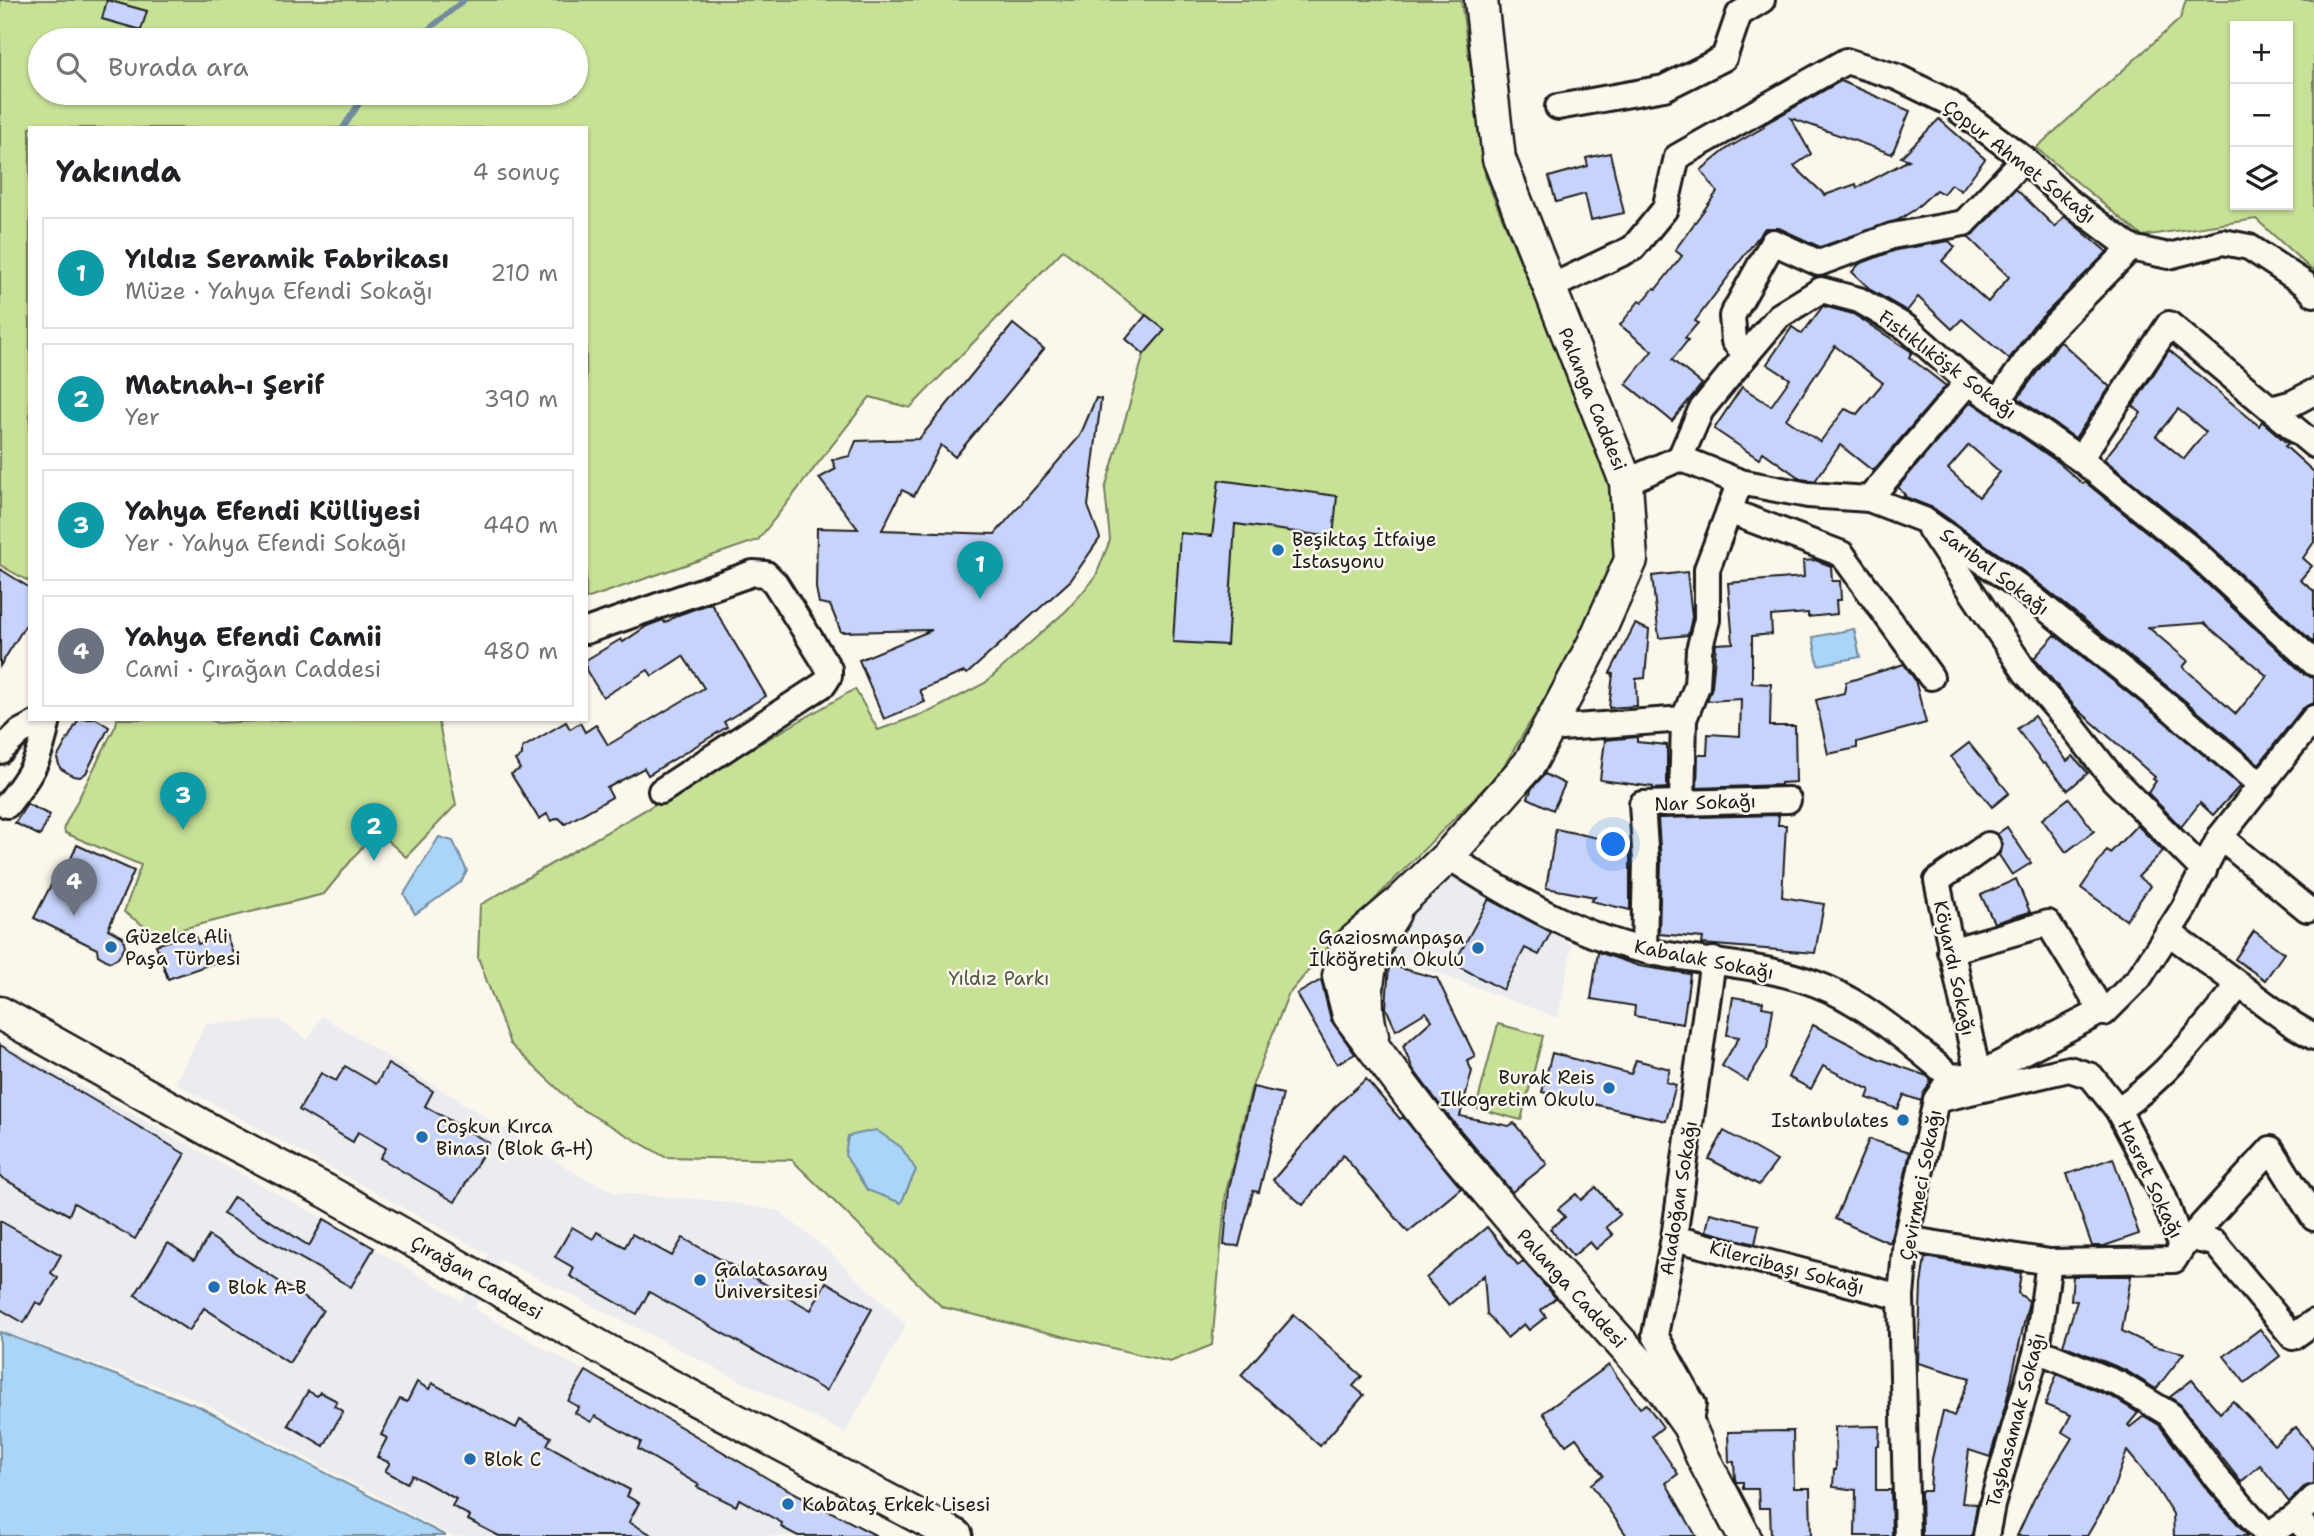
<!DOCTYPE html>
<html lang="tr">
<meta charset="utf-8">
<style>
:root{--surface:#fff;--page:#f2f2f2;--text:#202124;--muted:#757577;--line:#e0e0e0;--accent:#1f6fb2}
body{margin:0;font-family:"Shantell Sans",sans-serif;background:var(--page);color:var(--text)}
.controls{position:absolute;right:21px;top:21px;display:grid;overflow:hidden;border-radius:0px;box-shadow:0 2px 5px #0004}
.controls button{width:63px;height:63px;display:grid;place-items:center;padding:0;border:0;border-bottom:2px solid var(--line);background:var(--surface);color:var(--text);font:35px sans-serif}
.you{position:absolute;left:1614px;top:845px;width:24px;height:24px;margin:-18px;border:5px solid #fff;border-radius:50%;background:#1a73e8;box-shadow:0 0 0 10px #1a73e833}
.badge{display:grid;place-items:center;width:46px;height:46px;border-radius:50%;background:var(--accent);color:#fff;font-size:23px;font-weight:700}
.pin{position:absolute;translate:-50% -58px;filter:drop-shadow(0 2px 4px #0008)}
.pin::after{content:'';position:absolute;top:37px;width:24px;height:21px;background:inherit;clip-path:polygon(0 0,100% 0,50% 100%)}
.list{margin:0;padding:0;list-style:none}
h2{display:flex;justify-content:space-between;align-items:center;height:91px;margin:0;padding:0 28px;font-size:30px}
h2 small{font-size:23px;font-weight:400;color:var(--muted)}
.list li{display:grid;grid-template-columns:46px 1fr auto;gap:21px;align-items:center;box-sizing:border-box;height:112px;margin:0 14px 14px;padding:0 14px;border:2px solid var(--line);border-radius:0px}
.list b{display:block;font-size:26px;white-space:nowrap}
.list p{margin:0;font-size:23px;white-space:nowrap;color:var(--muted)}
.list em{font-size:23px;font-style:normal;color:var(--muted)}
.icon{flex:none;width:38px;height:38px;fill:none;stroke:currentColor;stroke-width:2;stroke-linecap:round;stroke-linejoin:round}
.map{position:relative;flex:none;width:2314px;height:1536px;overflow:hidden}
.search{position:absolute;background:var(--surface);box-shadow:0 2px 5px #0004;left:28px;top:28px;width:560px;height:77px;display:flex;align-items:center;gap:18px;box-sizing:border-box;padding:0 24px;border-radius:38px;color:var(--muted);font-size:26px}
.panel{position:absolute;background:var(--surface);box-shadow:0 2px 5px #0004;left:28px;top:126px;width:560px;height:595px;border-radius:0px}
.map>svg:first-child{display:block}
</style>
<div class="map">
<svg width="2314" height="1536" viewBox="0 0 2314 1536">
<rect width="100%" height="100%" fill="#fbf7ec"/>
<filter id="ink" filterUnits="userSpaceOnUse"><feTurbulence type="fractalNoise" baseFrequency=".0143" numOctaves="2"/><feDisplacementMap in="SourceGraphic" scale="14" xChannelSelector="R" yChannelSelector="G"/><feConvolveMatrix kernelMatrix="1 2 1 2 8 2 1 2 1" color-interpolation-filters="sRGB"/></filter>
<g filter="url(#ink)">
<g fill="#ebecf0">
<path d="M1451 873 1572 945 1558 1018 1381 952Z"/>
<path d="M322 1016 582 1177 616 1193 719 1201 779 1211 827 1250 906 1325 845 1433 500 1259 474 1309 622 1392 772 1481 877 1536H452L196 1399 0 1331V1042L324 1219 462 1301 488 1254 175 1083 206 1024 279 1020 308 1040Z"/>
</g>
<g fill="#c7e197" stroke="#727e5a" stroke-width="2" fill-rule="evenodd">
<path d="M0 0H1461L1486 179 1611 480 1621 526 1614 560 1591 621 1501 771 1331 944 1288 995 1251 1089 1226 1192 1212 1345 1170 1362 942 1307 792 1160 665 1157 576 1106 510 1044 478 957 480 905 855 689 878 730 931 711 985 683 1067 610 1095 578 1110 540 1105 489 1144 354 1164 330 1063 250 910 408 870 397 758 540 586 599V128H30V582L0 565ZM40 40H576V93H40Z"/>
<path d="M2186 0H2314V272L2256 219 2142 236 2036 148 2180 19ZM2288 26V205H2235V26Z"/>
<path d="M117 719H209L217 723 300 719H438L456 805 406 857 376 830 324 894 157 935 124 912 141 865 65 833 64 827 116 725Z"/>
<path d="M1498 1024 1543 1036 1521 1120 1476 1108Z"/>
</g>
<g fill="#abd5f6" stroke="#728b9f" stroke-width="2">
<path d="M1854 629 1860 657 1818 665 1813 637Z"/>
<path d="M439 837 453 841 467 871 461 882 415 914 404 894Z"/>
<path d="M876 1130 901 1147 916 1170 901 1203 867 1190 845 1155 848 1136Z"/>
<path d="M0 1332 198 1406 446 1536H0Z"/>
</g>
<g fill="none" stroke-linecap="round" stroke-linejoin="round">
<g stroke="#728b9f" stroke-width="6">
<path d="M416 40 464 0"/>
<path d="M343 128 366 93"/>
</g>
</g>
<g fill="#c7d3fa" stroke="#1c1c1c" stroke-width="2" fill-rule="evenodd">
<path d="M107 0 147 11 141 30 102 19Z"/>
<path d="M1841 81 1910 111 1892 154 1791 118 1811 154 1794 166 1825 195 1856 184 1857 188 1909 160 1901 157 1939 119 1985 159 1961 191 1951 184 1943 194 1936 190 1914 210 1898 220 1820 247 1779 228H1765L1695 321 1698 323 1685 338 1688 340 1672 360 1702 384 1672 421 1626 384 1652 351 1620 325 1639 301 1642 303 1654 288 1656 289 1682 256 1675 250 1717 192 1701 170 1728 148 1764 127 1763 125Z"/>
<path d="M1610 153 1624 213 1591 220 1585 194 1556 202 1549 177 1588 166 1586 158Z"/>
<path d="M2016 189 2055 227 2064 216 2107 252 2033 326 2009 359 1962 319 1952 329 1918 297 1907 311 1871 290 1852 272 1859 264 1896 250 1949 241 1955 247 1942 261 1988 302 2009 277 1968 237 1975 233Z"/>
<path d="M1823 306 1853 314 1909 350 1912 352 1909 357 1946 386 1873 471 1840 445 1815 481 1801 479 1763 452 1759 459 1714 429 1742 387 1771 406 1790 379 1767 364 1792 327 1802 334ZM1835 346 1883 383 1857 414 1845 409 1820 442 1786 419Z"/>
<path d="M1146 315 1165 330 1144 354 1126 339Z"/>
<path d="M1013 324 1044 349 955 457 941 445 914 496 902 490 882 530 995 534 1080 436 1096 398 1101 399 1088 506 1100 538 1071 580 967 674 964 672 920 690 925 702 884 719 859 660 932 630 841 632 830 605 819 603 816 588 817 528 858 529 819 478 836 469 832 460 850 456 856 441 919 439Z"/>
<path d="M2060 341 2110 387 2075 438 2018 398Z"/>
<path d="M2169 350 2259 426 2262 421 2264 423 2288 444 2285 446 2314 472V542L2303 558 2312 566 2300 580 2314 591V643L2199 536 2104 459 2141 413 2133 406ZM2178 409 2206 432 2184 459 2156 436Z"/>
<path d="M1973 403 2055 460 2083 484 2085 482 2180 559 2304 674 2314 677V703L2302 709 2259 764 2183 699 2027 574 1933 508 1903 496 1905 495 1898 487 1969 404ZM1969 445 2000 472 1979 497 1948 469ZM2204 623 2267 676 2236 714 2183 667 2188 661 2148 627Z"/>
<path d="M1219 480 1337 496 1333 537 1235 524 1227 645 1173 642 1180 533 1212 536Z"/>
<path d="M1815 560 1831 566 1832 581H1840L1841 600H1836L1837 614 1808 617V613L1771 616 1772 634 1752 636V683L1771 684 1770 726H1795L1796 782 1781 783V785L1697 788 1698 755H1707L1708 734 1740 736 1741 699 1707 701 1712 687 1716 644 1733 643 1728 583 1804 577 1803 561Z"/>
<path d="M0 569 30 588V618L0 666Z"/>
<path d="M1687 572 1692 617 1688 635 1659 638 1652 576Z"/>
<path d="M711 603 766 696 724 722 727 727 648 775 644 768 607 788 612 797 565 824 559 818 551 821 547 814 539 819 511 774 520 769 515 760 522 756V748L566 722 570 729 580 723 585 732 596 725 608 745 704 688 683 656 652 676 648 670 603 697 586 670V660L621 639 623 642 647 626 663 620 665 623 678 615Z"/>
<path d="M1635 624 1649 630 1645 678 1636 679 1637 706 1609 708 1613 674 1610 673Z"/>
<path d="M2055 635 2165 722 2240 786 2213 815 2200 803 2181 827 2148 793 2156 781 2153 779 2155 777 2075 707 2034 658Z"/>
<path d="M1904 664 1915 680 1926 723 1857 742V748L1828 754 1816 700 1844 693 1846 682Z"/>
<path d="M2034 716 2067 761 2073 756 2088 773 2068 790 2045 763 2043 764 2017 729Z"/>
<path d="M79 719H96L109 727 86 773 80 777 73 776 60 768 57 758Z"/>
<path d="M1637 737V742L1667 745V788L1653 789V787L1600 780 1605 740Z"/>
<path d="M1969 743 2009 793 1992 807 1951 757Z"/>
<path d="M1545 774 1565 784 1553 810 1528 798 1532 788Z"/>
<path d="M2069 798 2094 831 2066 852 2042 819Z"/>
<path d="M27 804 50 815 40 836 15 823Z"/>
<path d="M1779 815 1778 825H1786L1782 897 1824 904 1815 953 1702 944 1703 938 1659 934 1661 862 1658 818Z"/>
<path d="M2137 825 2163 851 2138 877 2150 886 2126 920 2081 888 2107 850 2110 853Z"/>
<path d="M2007 827 2031 863 2012 875 1999 855 2003 844 1997 834Z"/>
<path d="M1556 829 1630 845V910L1591 901 1595 897 1546 888Z"/>
<path d="M77 845 134 871 108 929 123 937 125 946 118 958 110 962 98 955 97 949 34 918 52 883 58 888Z"/>
<path d="M2016 879 2030 912 1994 923 1981 895Z"/>
<path d="M1489 899 1551 932 1539 955 1525 948 1503 990 1454 964Z"/>
<path d="M2254 931 2284 953 2265 980 2235 959Z"/>
<path d="M194 933 198 944 226 934 234 956 168 979 156 945Z"/>
<path d="M1598 952 1639 966 1690 974 1683 1024 1634 1016 1635 1006 1591 999Z"/>
<path d="M1389 965 1437 978 1475 1056 1467 1060 1472 1071 1460 1116 1509 1126 1514 1123 1547 1164 1512 1192 1446 1113 1413 1069 1403 1046 1432 1020 1426 1012 1396 1030 1386 1008Z"/>
<path d="M1321 980 1331 1020 1355 1054 1337 1064 1297 994Z"/>
<path d="M1733 997 1763 1002 1762 1007 1773 1009 1767 1048 1747 1081 1722 1066 1739 1037 1727 1035Z"/>
<path d="M1813 1025 1877 1058 1927 1076 1931 1080 1921 1101 1904 1095 1898 1109 1867 1098 1870 1090 1823 1066 1811 1089 1788 1077Z"/>
<path d="M0 1045 185 1154 135 1239 74 1203 69 1215 0 1177Z"/>
<path d="M1552 1053 1631 1074 1636 1060 1670 1069 1666 1082 1676 1085 1666 1121 1542 1092Z"/>
<path d="M388 1064 433 1091 425 1106 489 1143 455 1202 380 1158 386 1148 358 1132 353 1142 299 1110 321 1073 336 1081 345 1066 376 1084Z"/>
<path d="M1366 1079 1400 1119 1403 1117 1461 1188 1408 1232 1343 1155 1303 1205 1273 1180 1334 1108Z"/>
<path d="M1253 1087 1283 1094 1259 1192 1253 1191 1239 1246 1224 1245 1229 1188Z"/>
<path d="M1724 1131 1777 1161 1759 1185 1709 1159Z"/>
<path d="M1869 1139 1910 1152 1890 1243 1835 1219Z"/>
<path d="M2113 1158 2139 1234 2104 1246H2092L2067 1174Z"/>
<path d="M1596 1187 1620 1215 1606 1227 1613 1235 1596 1249 1590 1242 1573 1256 1550 1229 1565 1217 1558 1209 1576 1194 1581 1200Z"/>
<path d="M234 1197 309 1246 324 1219 374 1248 351 1287 223 1214Z"/>
<path d="M1710 1213 1759 1225 1755 1244 1706 1231Z"/>
<path d="M0 1221 61 1255 51 1273 58 1278 42 1305 36 1302 24 1323 0 1309Z"/>
<path d="M572 1227 593 1239 597 1232 625 1247 632 1234 672 1256 683 1238 811 1310 826 1282 872 1309 826 1391 649 1292 637 1314 570 1276 574 1268 555 1257Z"/>
<path d="M1487 1227 1518 1265 1523 1261 1556 1298 1541 1310 1546 1317 1529 1330 1524 1324 1507 1338 1487 1314 1484 1275 1449 1305 1426 1278Z"/>
<path d="M209 1236 323 1310 289 1363 204 1308 189 1331 135 1295 168 1243 194 1260Z"/>
<path d="M1925 1257 2021 1273 2018 1293 2029 1301 2006 1403 1990 1457 1969 1450 1962 1503 1977 1504 1972 1536H1922L1921 1491H1930L1932 1459 1943 1411 1954 1416 1970 1378 1918 1363 1921 1285Z"/>
<path d="M2073 1276H2131L2122 1331 2153 1346 2184 1353 2156 1389 2125 1370 2063 1345 2077 1301 2071 1300Z"/>
<path d="M1294 1315 1362 1376 1353 1386 1364 1395 1320 1446 1241 1375Z"/>
<path d="M2260 1329 2280 1356 2245 1383 2224 1356Z"/>
<path d="M1609 1365 1640 1408 1646 1404 1663 1427 1652 1436 1678 1474 1666 1483 1696 1536H1627L1591 1484 1603 1475 1576 1438 1566 1445 1543 1413Z"/>
<path d="M586 1371 772 1481 877 1536H798L781 1527 782 1523 739 1499 736 1506 697 1487 699 1485 638 1449 641 1442 595 1416 591 1422 575 1413 579 1407 568 1401Z"/>
<path d="M2057 1374 2112 1397 2138 1413 2128 1425 2130 1427 2144 1416 2159 1425 2206 1488 2248 1536H2174L2173 1514 2151 1480 2127 1451 2111 1495 2087 1536H2017L2034 1499 2072 1438 2062 1432 2071 1415 2045 1405Z"/>
<path d="M2192 1380 2220 1413 2233 1401 2274 1445 2296 1427 2314 1449V1484L2304 1487 2289 1502 2260 1465 2241 1482 2181 1405 2170 1397Z"/>
<path d="M417 1382 429 1389 432 1383 516 1428 520 1420 551 1437 547 1445 630 1490 627 1496 639 1503 629 1522 654 1536H499L468 1520 470 1516 452 1506 456 1499 412 1475 407 1483 385 1471 390 1463 377 1457 387 1438 381 1435 400 1399 407 1402Z"/>
<path d="M308 1391 317 1396 320 1392 337 1401 334 1406 343 1411 324 1446 288 1425Z"/>
<path d="M1880 1426 1879 1446H1876V1490H1891L1892 1536H1855L1856 1490 1833 1487 1834 1470H1836L1835 1427Z"/>
<path d="M1793 1431 1794 1488H1810L1811 1536H1771L1770 1508H1759L1758 1489H1743V1482H1736L1735 1479 1734 1462H1729L1728 1432Z"/>
</g>
<g fill="none" stroke-linecap="round" stroke-linejoin="round">
<defs>
<g id="minor">
<path d="M1558 107 1664 88 1724 58 1739 14 1762 0"/>
<path d="M1549 288 1633 248 1665 209 1677 157 1846 61 1897 77 1948 102 2024 159 2067 200 2131 248 2169 256 2223 242 2249 247 2305 284 2314 294"/>
<path d="M1746 355 1734 341 1732 316 1773 242 1819 263 1892 236 1964 223 2024 159"/>
<path d="M1998 401 2044 336 2131 248"/>
<path d="M2271 409 2293 403 2314 392"/>
<path d="M1680 458 1740 482 1808 495 1869 499 1924 520 2018 586 2174 711 2262 786"/>
<path d="M2080 459 2169 324 2314 445"/>
<path d="M1626 482 1680 458 1701 410 1746 355 1779 316 1821 290 1859 300 1907 328 1968 382 2080 459 2190 548 2314 663"/>
<path d="M1869 499 1968 382"/>
<path d="M1729 511 1842 554 1931 677"/>
<path d="M1930 529 2026 673 2071 725 2114 780 2204 871"/>
<path d="M586 631 753 573 766 574 775 583 829 669V676L824 684 661 791"/>
<path d="M1548 729 1684 719"/>
<path d="M0 751 20 732 45 719"/>
<path d="M1682 802 1684 719 1697 686 1699 650 1707 620V569L1740 482"/>
<path d="M7 805C32 773 40 760 48 719"/>
<path d="M2220 837 2307 909"/>
<path d="M1448 856C1508 895 1572 933 1643 950 1700 963 1760 963 1816 984 1865 1002 1911 1044 1951 1077"/>
<path d="M2168 932 2292 1024 2314 1037"/>
<path d="M1644 950 1646 862 1642 804 1788 800"/>
<path d="M1950 951 2048 923 2102 1011"/>
<path d="M1978 1075 1937 881 1988 845"/>
<path d="M1936 1100 2069 1069 2091 1076 2118 1110 2163 1195 2182 1247"/>
<path d="M2118 1110C2167 1076 2202 1031 2239 985"/>
<path d="M1674 1238 1901 1297"/>
<path d="M2191 1238 2215 1243 2293 1337 2314 1322"/>
<path d="M1906 1239 2049 1262 2174 1260 2182 1247 2271 1149 2314 1218"/>
<path d="M2037 1350 2119 1384 2169 1414 2218 1479 2267 1535"/>
<path d="M1689 1426 1693 1404 1655 1335 1674 1238 1713 960"/>
<path d="M2295 1517 2313 1536"/>
<path d="M1907 1536 1901 1297 1906 1239 1936 1100 1951 1077 1978 1075 2102 1011 2104 1013 2139 978 2184 908 2220 837 2314 718"/>
<path d="M1986 1536 1992 1505 2037 1350 2049 1262"/>
<path d="M2266 1536 2295 1517 2314 1498"/>
</g>
<g id="major">
<path d="M1481 0 1499 159 1626 482 1631 560 1593 645 1530 763 1448 856 1400 902 1347 947 1339 976 1349 1015 1438 1133 1540 1253 1662 1388 1689 1426 1702 1456 1744 1536"/>
<path d="M0 1013 220 1136 326 1191 644 1372 956 1536"/>
<path d="M1372 1036C1363 1007 1366 971 1377 942 1381 932 1389 922 1394 913"/>
</g>
</defs>
<use href="#minor" stroke="#1c1c1c" stroke-width="30"/>
<use href="#major" stroke="#1c1c1c" stroke-width="37"/>
<use href="#minor" stroke="#fbf7ec" stroke-width="24"/>
<use href="#major" stroke="#fbf7ec" stroke-width="32"/>
</g>
</g>
<g fill="#1f6fb2" stroke="#fbf7ec" stroke-width="2.5">
<circle cx="1278" cy="550" r="7"/>
<circle cx="111" cy="947" r="7"/>
<circle cx="1478" cy="948" r="7"/>
<circle cx="1609" cy="1088" r="7"/>
<circle cx="1903" cy="1120" r="7"/>
<circle cx="422" cy="1137" r="7"/>
<circle cx="700" cy="1280" r="7"/>
<circle cx="214" cy="1287" r="7"/>
<circle cx="470" cy="1459" r="7"/>
<circle cx="788" cy="1504" r="7"/>
</g>
<g text-anchor="middle" stroke-width="5" stroke-linejoin="round" paint-order="stroke">
<g font-size="19" fill="#1c1c1c" stroke="#fbf7ec">
<text transform="translate(2020 161) rotate(38)" y="7">Çopur Ahmet Sokağı</text>
<text transform="translate(1948 364) rotate(37)" y="7">Fıstıklıköşk Sokağı</text>
<text transform="translate(1593 399) rotate(68)" y="7">Palanga Caddesi</text>
<text transform="translate(1995 571) rotate(37)" y="7">Sarıbal Sokağı</text>
<text transform="translate(1705 802) rotate(-2)" y="7">Nar Sokağı</text>
<text transform="translate(1704 959) rotate(11)" y="7">Kabalak Sokağı</text>
<text transform="translate(1955 968) rotate(78)" y="7">Köyardı Sokağı</text>
<text transform="translate(2151 1179) rotate(65)" y="7">Hasret Sokağı</text>
<text transform="translate(1920 1185) rotate(-79)" y="7">Çevirmeci Sokağı</text>
<text transform="translate(1678 1198) rotate(-81)" y="7">Aladoğan Sokağı</text>
<text transform="translate(1787 1267) rotate(15)" y="7">Kilercibaşı Sokağı</text>
<text transform="translate(477 1277) rotate(30)" y="7">Çırağan Caddesi</text>
<text transform="translate(1572 1288) rotate(48)" y="7">Palanga Caddesi</text>
<text transform="translate(2015 1420) rotate(-75)" y="7">Taşbasamak Sokağı</text>
</g>
<g font-size="19" fill="#1c1c1c" stroke="#fbf7ec" text-anchor="start">
<text x="1292" y="546">Beşiktaş İtfaiye<tspan x="1292" dy="22">İstasyonu</tspan></text>
<text x="125" y="943">Güzelce Ali<tspan x="125" dy="22">Paşa Türbesi</tspan></text>
<text x="1464" y="944" text-anchor="end">Gaziosmanpaşa<tspan x="1464" dy="22">İlköğretim Okulu</tspan></text>
<text x="1595" y="1084" text-anchor="end">Burak Reis<tspan x="1595" dy="22">Ilkogretim Okulu</tspan></text>
<text x="1889" y="1127" text-anchor="end">Istanbulates</text>
<text x="436" y="1133">Coşkun Kırca<tspan x="436" dy="22">Binası (Blok G-H)</tspan></text>
<text x="714" y="1276">Galatasaray<tspan x="714" dy="22">Üniversitesi</tspan></text>
<text x="228" y="1294">Blok A-B</text>
<text x="484" y="1466">Blok C</text>
<text x="802" y="1511">Kabataş Erkek Lisesi</text>
</g>
<g font-size="19" fill="#4f5741" stroke="#fbf7ec">
<text x="999" y="985">Yıldız Parkı</text>
</g>
</g>
</svg>
<div class="controls">
<button>+</button>
<button>−</button>
<button><svg class="icon" aria-label="layers" viewBox="0 0 24 24"><path d="M12 4l9 5-9 5-9-5zM3 14l9 5 9-5"/></svg></button>
</div>
<div class="you"></div>
<div class="pin badge" style="left:980px;top:599px;background:#0f9aa8">1</div>
<div class="pin badge" style="left:374px;top:861px;background:#0f9aa8">2</div>
<div class="pin badge" style="left:183px;top:830px;background:#0f9aa8">3</div>
<div class="pin badge" style="left:74px;top:916px;background:#6b7280">4</div>
<div class="search"><svg class="icon" aria-label="search" viewBox="0 0 24 24"><circle cx="10" cy="10" r="6"/><path d="M15 15l6 6"/></svg>Burada ara</div>
<section class="panel">
<h2>Yakında<small>4 sonuç</small></h2>
<ul class="list">
<li><span class="badge" style="background:#0f9aa8">1</span><div><b>Yıldız Seramik Fabrikası</b><p>Müze · Yahya Efendi Sokağı</p></div><em>210 m</em></li>
<li><span class="badge" style="background:#0f9aa8">2</span><div><b>Matnah-ı Şerif</b><p>Yer</p></div><em>390 m</em></li>
<li><span class="badge" style="background:#0f9aa8">3</span><div><b>Yahya Efendi Külliyesi</b><p>Yer · Yahya Efendi Sokağı</p></div><em>440 m</em></li>
<li><span class="badge" style="background:#6b7280">4</span><div><b>Yahya Efendi Camii</b><p>Cami · Çırağan Caddesi</p></div><em>480 m</em></li>
</ul>
</section>
</div>
